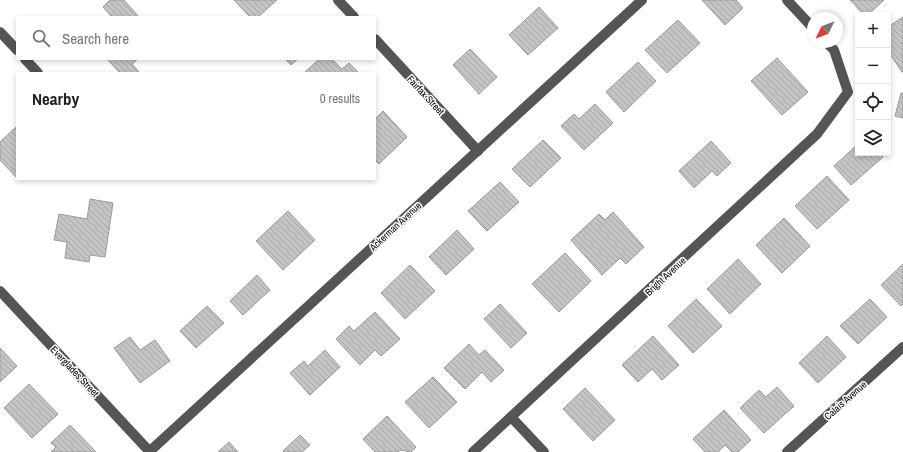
<!DOCTYPE html>
<meta charset="utf-8">
<style>
:root{--surface:#fff;--page:#f6f6f6;--text:#222;--muted:#767676;--line:#e0e0e0}
body{margin:0;font-family:"Archivo Narrow",sans-serif;background:var(--page);color:var(--text)}
.controls{position:absolute;right:12px;top:12px;display:grid;overflow:hidden;border-radius:0px;box-shadow:0 2px 6px #0003}
.controls button{width:36px;height:36px;display:grid;place-items:center;padding:0;border:0;border-bottom:1px solid var(--line);background:var(--surface);color:var(--text);font:20px sans-serif}
.compass{position:absolute;left:807px;top:12px;width:36px;height:36px;border-radius:50%;background:var(--surface);box-shadow:0 2px 6px #0003;rotate:227deg}
.list{margin:0;padding:0;list-style:none}
h2{display:flex;justify-content:space-between;align-items:center;height:52px;margin:0;padding:0 16px;font-size:17px}
h2 small{font-size:13px;font-weight:400;color:var(--muted)}
.icon{flex:none;width:22px;height:22px;fill:none;stroke:currentColor;stroke-width:2;stroke-linecap:round;stroke-linejoin:round}
.map{position:relative;flex:none;width:903px;height:452px;overflow:hidden}
.search{position:absolute;background:var(--surface);box-shadow:0 2px 6px #0003;left:16px;top:16px;width:360px;height:44px;display:flex;align-items:center;gap:10px;box-sizing:border-box;padding:0 14px;border-radius:0px;color:var(--muted);font-size:15px}
.panel{position:absolute;background:var(--surface);box-shadow:0 2px 6px #0003;left:16px;top:72px;width:360px;height:108px;border-radius:0px}
.map>svg:first-child{display:block}
</style>
<div class="map">
<svg width="903" height="452" viewBox="0 0 903 452">
<defs>
<pattern id="building-back-hatch" width="6" height="6" patternUnits="userSpaceOnUse"><rect width="6" height="6" fill="#c4c4c4"/><path d="M-1 5l2 2M0 0l6 6M5-1l2 2" fill="none" stroke="#a7a7a7"/></pattern>
</defs>
<rect width="100%" height="100%" fill="#fff"/>
<g fill="url(#building-back-hatch)" stroke="#999">
<path d="M110 0H124L139 17H112L103 7Z"/>
<path d="M234 0H277L258 17H250Z"/>
<path d="M702 0H736L743 8 725 25Z"/>
<path d="M850 0H884L868 15H864Z"/>
<path d="M539 7 558 28 528 55 509 35Z"/>
<path d="M903 17V72H902L888 51V27Z"/>
<path d="M678 20 700 43 667 73 645 50Z"/>
<path d="M470 49 497 77 479 94 453 65Z"/>
<path d="M777 58 808 92 782 115 751 81Z"/>
<path d="M107 59H138L132 64 140 73H120Z"/>
<path d="M285 59H298L291 65Z"/>
<path d="M319 59H332L342 69 349 63 359 73H304Z"/>
<path d="M638 62 656 81 624 112 606 92Z"/>
<path d="M901 93H903V118L895 116Z"/>
<path d="M595 104 613 123 584 150 561 126 574 114 579 119Z"/>
<path d="M383 111 407 137 379 164 375 160V119Z"/>
<path d="M17 126V178L0 160V142Z"/>
<path d="M543 140 561 158 530 187 512 169Z"/>
<path d="M711 141 731 163 717 176 712 171 694 188 679 171Z"/>
<path d="M858 144V153H880L883 157 851 185 834 166Z"/>
<path d="M827 176 849 200 817 229 795 206Z"/>
<path d="M500 182 519 202 487 231 468 211Z"/>
<path d="M90 199 113 203 105 257 90 255 89 262 65 258 67 242 54 240 59 214 87 219Z"/>
<path d="M288 211 315 240 283 270 256 241Z"/>
<path d="M613 212 644 247 626 264 620 258 602 275 571 240 599 214 605 220Z"/>
<path d="M784 218 810 246 782 273 756 245Z"/>
<path d="M457 230 474 249 446 275 429 257Z"/>
<path d="M565 253 591 281 559 312 532 284Z"/>
<path d="M738 259 761 284 730 314 707 289Z"/>
<path d="M903 264V304L901 306 881 285Z"/>
<path d="M410 265 435 291 405 319 381 293Z"/>
<path d="M257 275 270 290 243 315 230 301Z"/>
<path d="M696 299 722 326 693 353 668 326Z"/>
<path d="M870 299 887 317 858 344 840 326Z"/>
<path d="M500 304 527 333 511 348 484 319Z"/>
<path d="M207 306 224 323 196 348 180 331Z"/>
<path d="M375 312 400 339 381 356 375 350 360 365 336 339 349 326 354 331Z"/>
<path d="M653 336 679 365 662 380 652 369 638 382 622 365Z"/>
<path d="M827 336 846 357 818 383 799 363Z"/>
<path d="M130 337 140 350 155 340 170 361 140 383 114 348Z"/>
<path d="M469 344 479 355 485 350 504 370 491 382 482 372 465 389 444 368Z"/>
<path d="M0 348 17 366 0 382Z"/>
<path d="M325 350 340 367 310 395 290 373 304 361 308 366Z"/>
<path d="M433 377 457 402 429 428 405 402Z"/>
<path d="M29 384 58 414 32 438 4 408Z"/>
<path d="M777 387 794 406 764 433 740 408 759 390 766 397Z"/>
<path d="M585 388 615 420 593 441 563 409Z"/>
<path d="M724 410 751 440 738 452H732L725 445 718 452H705L693 439Z"/>
<path d="M387 416 416 447 411 452 400 450 398 452H375L363 439Z"/>
<path d="M70 425 96 452H51L56 447 51 443Z"/>
<path d="M300 435 310 445 302 452H284L283 451Z"/>
<path d="M229 442 238 452H218Z"/>
</g>
<g fill="none" stroke-linecap="round" stroke-linejoin="round">
<g stroke="#555" stroke-width="10">
<path d="M338 0 354 17"/>
<path d="M787 0 813 28"/>
<path d="M0 32 17 50"/>
<path d="M375 39 478 151"/>
<path d="M25 59 38 73"/>
<path d="M0 291 150 452"/>
<path d="M511 417 544 452"/>
<path d="M149 452 642 0"/>
<path d="M473 452 817 134 848 92 834 50 826 42"/>
<path d="M787 452 903 347"/>
</g>
</g>
<g text-anchor="middle" stroke-width="3" stroke-linejoin="round" paint-order="stroke">
<g font-size="10" fill="#000" stroke="#fff">
<text transform="translate(426 95) rotate(47)" y="4">Fairfax Street</text>
<text transform="translate(395 226) rotate(-43)" y="4">Ackerman Avenue</text>
<text transform="translate(665 276) rotate(-43)" y="4">Bright Avenue</text>
<text transform="translate(75 371) rotate(47)" y="4">Everglades Street</text>
<text transform="translate(845 400) rotate(-42)" y="4">Calais Avenue</text>
</g>
</g>
</svg>
<div class="controls">
<button>+</button>
<button>−</button>
<button><svg class="icon" aria-label="locate" viewBox="0 0 24 24"><circle cx="12" cy="12" r="6"/><path d="M12 2v4M12 18v4M2 12h4M18 12h4"/></svg></button>
<button><svg class="icon" aria-label="layers" viewBox="0 0 24 24"><path d="M12 4l9 5-9 5-9-5zM3 14l9 5 9-5"/></svg></button>
</div>
<svg class="compass" viewBox="-18 -18 36 36"><path d="M0-13l5 13h-10z" fill="#e53935"/><path d="M0 13l5-13h-10z" fill="#767676"/></svg>
<div class="search"><svg class="icon" aria-label="search" viewBox="0 0 24 24"><circle cx="10" cy="10" r="6"/><path d="M15 15l6 6"/></svg>Search here</div>
<section class="panel">
<h2>Nearby<small>0 results</small></h2>
<ul class="list">
</ul>
</section>
</div>
